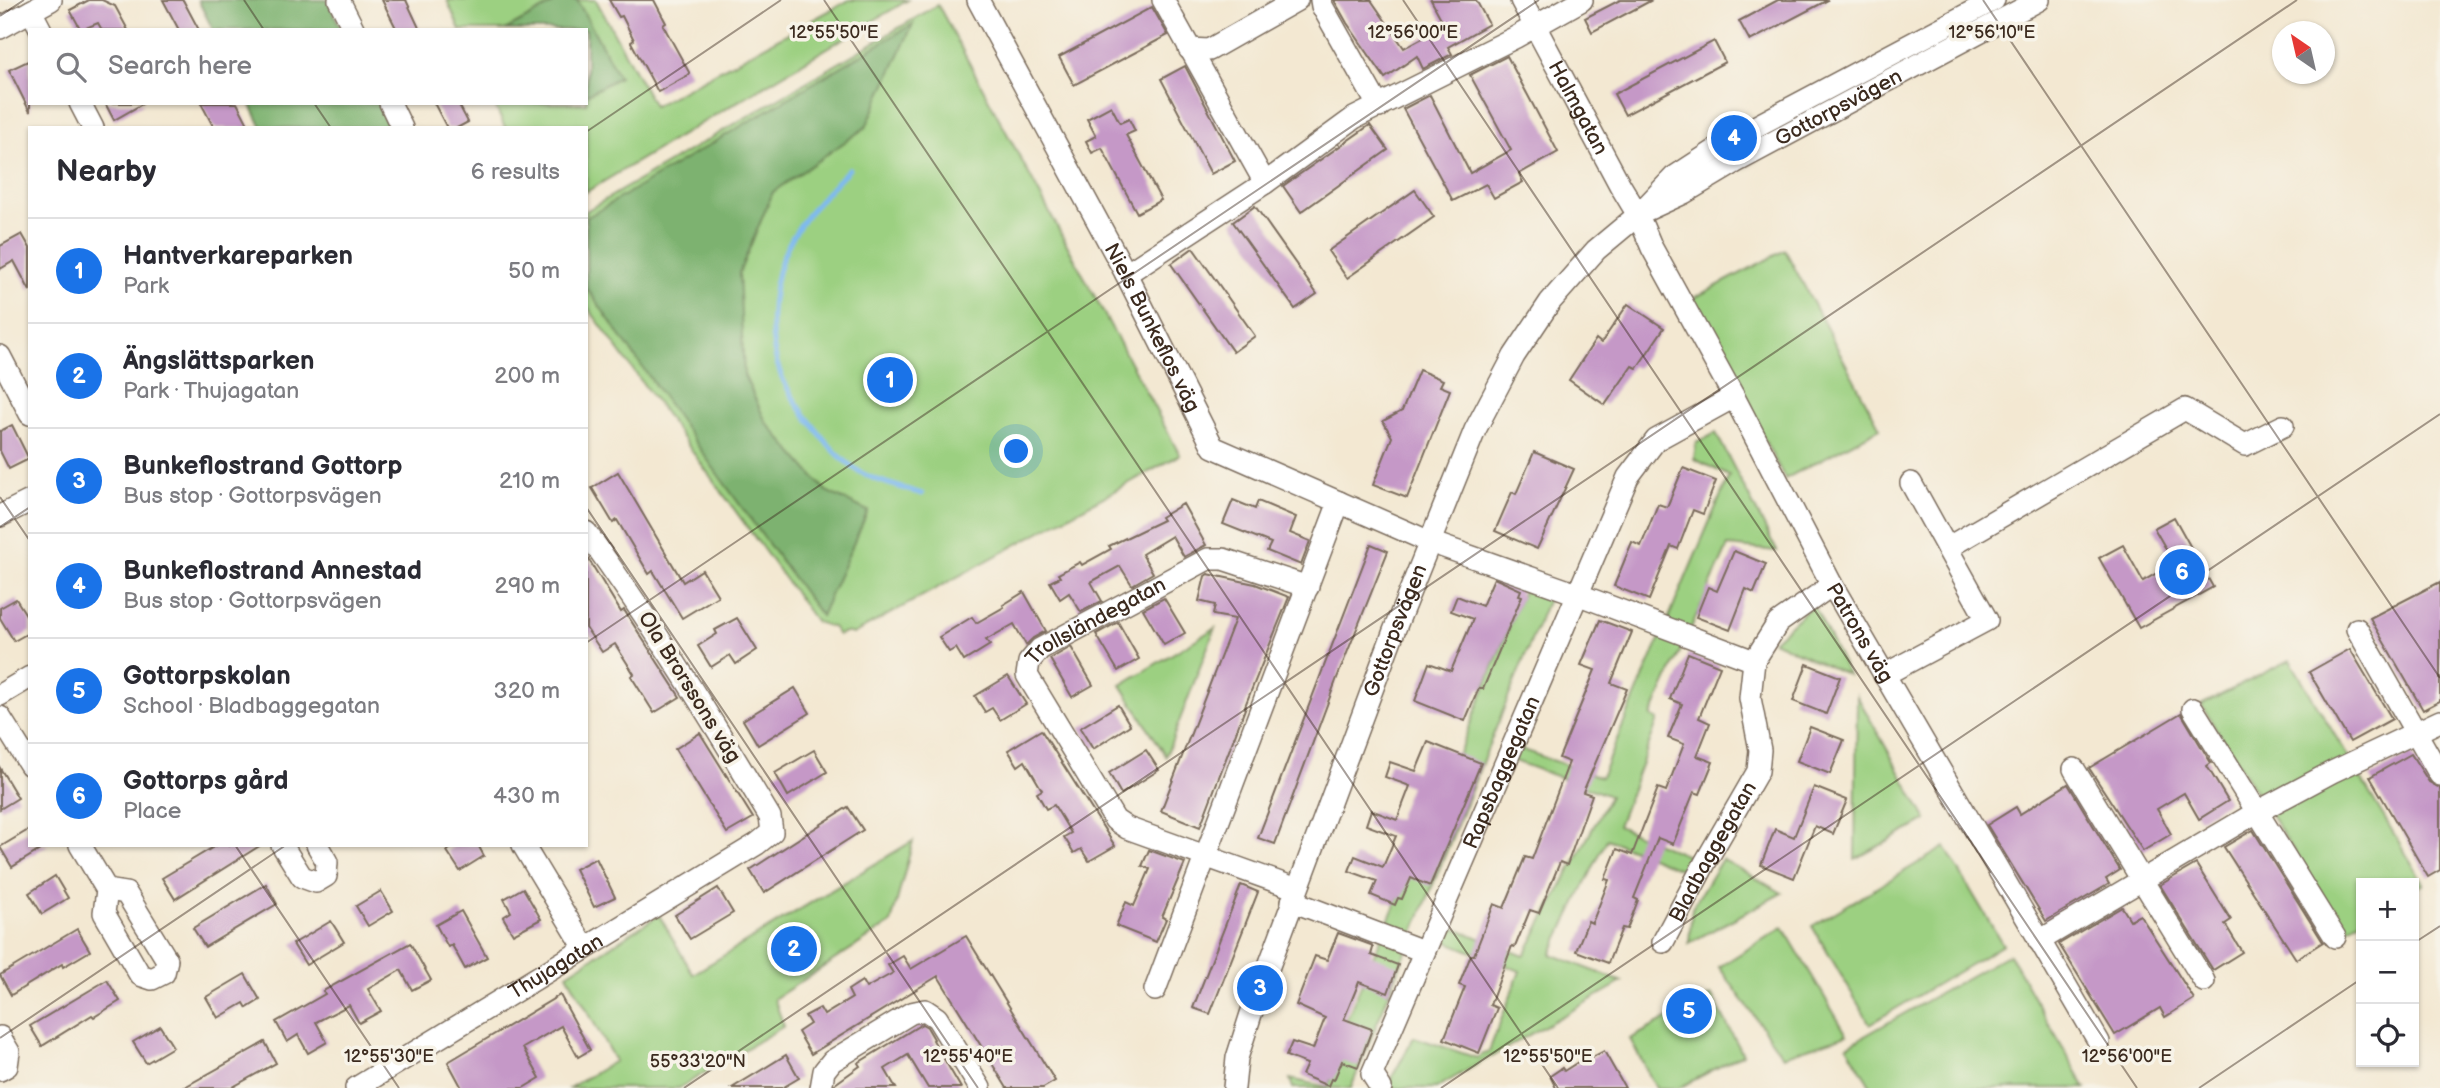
<!DOCTYPE html>
<meta charset="utf-8">
<style>
:root{--surface:#fff;--page:#f2f2f3;--text:#2b2b33;--muted:#7c7c81;--line:#e1e1e2;--accent:#1a73e8}
body{margin:0;font-family:"Balsamiq Sans",sans-serif;background:var(--page);color:var(--text)}
.controls{position:absolute;right:21px;bottom:21px;display:grid;overflow:hidden;border-radius:0px;box-shadow:0 2px 5px #0004}
.controls button{width:63px;height:63px;display:grid;place-items:center;padding:0;border:0;border-bottom:2px solid var(--line);background:var(--surface);color:var(--text);font:35px sans-serif}
.compass{position:absolute;left:2272px;top:21px;width:63px;height:63px;border-radius:50%;background:var(--surface);box-shadow:0 2px 5px #0004;rotate:326deg}
.you{position:absolute;left:1017px;top:452px;width:24px;height:24px;margin:-18px;border:5px solid #fff;border-radius:50%;background:#1a73e8;box-shadow:0 0 0 10px #1a73e833}
.badge{display:grid;place-items:center;width:46px;height:46px;border-radius:50%;background:var(--accent);color:#fff;font-size:23px;font-weight:700}
.pin{position:absolute;translate:-50% -50%;border:4px solid #fff;box-shadow:0 2px 7px #0006}
.list{margin:0;padding:0;list-style:none}
h2{display:flex;justify-content:space-between;align-items:center;height:91px;margin:0;padding:0 28px;font-size:30px}
h2 small{font-size:23px;font-weight:400;color:var(--muted)}
.list li{display:grid;grid-template-columns:46px 1fr auto;gap:21px;align-items:center;box-sizing:border-box;height:105px;padding:0 28px;border-top:2px solid var(--line)}
.list b{display:block;font-size:26px;white-space:nowrap}
.list p{margin:0;font-size:23px;white-space:nowrap;color:var(--muted)}
.list em{font-size:23px;font-style:normal;color:var(--muted)}
.icon{flex:none;width:38px;height:38px;fill:none;stroke:currentColor;stroke-width:2;stroke-linecap:round;stroke-linejoin:round}
.map{position:relative;flex:none;width:2440px;height:1088px;overflow:hidden}
.search{position:absolute;background:var(--surface);box-shadow:0 2px 5px #0004;left:28px;top:28px;width:560px;height:77px;display:flex;align-items:center;gap:18px;box-sizing:border-box;padding:0 24px;border-radius:0px;color:var(--muted);font-size:26px}
.panel{position:absolute;background:var(--surface);box-shadow:0 2px 5px #0004;left:28px;top:126px;width:560px;height:721px;border-radius:0px}
.map>svg:first-child{display:block}
</style>
<div class="map">
<svg width="2440" height="1088" viewBox="0 0 2440 1088">
<rect width="100%" height="100%" fill="#f7f3e8"/>
<filter id="ink" filterUnits="userSpaceOnUse"><feTurbulence type="fractalNoise" baseFrequency=".0143" numOctaves="2"/><feDisplacementMap in="SourceGraphic" scale="14" xChannelSelector="R" yChannelSelector="G"/><feConvolveMatrix kernelMatrix="1 2 1 2 8 2 1 2 1" color-interpolation-filters="sRGB"/></filter>
<filter id="wash" filterUnits="userSpaceOnUse"><feTurbulence type="fractalNoise" baseFrequency=".00686" numOctaves="4" result="noise"/><feDisplacementMap in="SourceGraphic" scale="28" xChannelSelector="R" yChannelSelector="G"/><feGaussianBlur stdDeviation="1.57" result="paint"/><feColorMatrix in="noise" values="0 0 0 0 0 0 0 0 0 0 0 0 0 0 0 0 0 1.4 0 .05"/><feComposite in="paint" operator="in"/></filter>
<g filter="url(#wash)">
<rect width="100%" height="100%" fill="#f3e8d2"/>
<g fill="#9cd081" stroke="#6c7d50" stroke-width="2">
<path d="M447 0H596L654 106 849 0H908L586 192V128H505L494 103H586V30H460Z"/>
<path d="M938 5 1180 455 853 634 845 632 838 635 832 627 816 622 586 305V211Z"/>
<path d="M1785 250 1880 428 1785 479 1690 300Z"/>
<path d="M1716 433 1777 551 1728 546 1651 716 1658 720 1618 826 1699 861 1692 874 1607 839 1551 954 1622 982 1436 1088H1386L1414 1037 1477 1058 1489 1051 1520 971 1435 937 1442 923 1524 956 1610 796 1512 760 1517 748 1601 777 1729 476 1694 459 1696 443Z"/>
<path d="M1527 581 1552 589 1351 1088H1293L1290 1079 1328 1087 1347 1040 1345 1023 1457 758Z"/>
<path d="M1813 604 1848 675 1773 641Z"/>
<path d="M1215 628 1166 756 1121 685Z"/>
<path d="M2290 660 2424 884 2414 890V883H2361V920L2344 930 2201 705Z"/>
<path d="M1857 696 1927 820 1855 859Z"/>
<path d="M913 841 891 923 774 999 784 1026 679 1088H569L615 1061 567 974 659 915 693 974Z"/>
<path d="M1945 847 2003 945 1870 1024 1812 926Z"/>
<path d="M1722 859 1782 893 1689 943 1692 908Z"/>
<path d="M1783 927 1847 1035 1783 1056 1719 967Z"/>
<path d="M2009 954 2086 1088H1872L1847 1046Z"/>
<path d="M1711 995 1743 1054 1679 1088H1656L1630 1039Z"/>
</g>
<g fill="#7db26f" stroke="#5c6e46" stroke-width="2">
<path d="M198 0H327L342 30H213Z"/>
<path d="M560 0H577L619 77 586 95V30H505Z"/>
<path d="M913 24 866 127 773 192 739 273 744 375 766 422 826 491 868 511 821 616 719 476 586 287V218Z"/>
<path d="M250 103H379L391 128H262Z"/>
</g>
<g fill="none" stroke-linecap="round" stroke-linejoin="round">
<path stroke="#7eb9f0" stroke-width="5" d="M849 169C824 195 795 224 782 259 770 294 767 339 781 375 789 394 803 413 816 429 828 445 840 459 857 470 875 482 902 487 922 494"/>
</g>
<g id="blocks">
<g fill="#c598c7">
<path d="M89 0H102L115 6 128 30H102L98 23 81 30 70 10Z"/>
<path d="M163 0H183L199 30H179Z"/>
<path d="M382 0H406L420 30H397Z"/>
<path d="M609 0H654L666 23 663 25 690 74 658 92 631 42 634 40 622 16 619 17Z"/>
<path d="M1334 0H1371L1404 48 1445 26 1431 0H1476L1489 24 1448 47 1452 54 1423 69 1417 56 1385 78 1347 23Z"/>
<path d="M1620 0H1652L1592 32 1585 18Z"/>
<path d="M1778 0H1828L1750 41 1739 21Z"/>
<path d="M1152 7 1168 35 1074 85 1059 57Z"/>
<path d="M1714 41 1725 62 1625 115 1614 94Z"/>
<path d="M1507 56 1558 152 1519 174 1523 182 1494 198 1486 184 1453 201 1403 109 1430 95 1470 173 1511 150 1470 75Z"/>
<path d="M30 60V112L9 70Z"/>
<path d="M1185 66 1235 161 1211 174 1161 79Z"/>
<path d="M105 103H144L114 120Z"/>
<path d="M201 103H237L250 128H214Z"/>
<path d="M434 103H458L468 122 457 128H447Z"/>
<path d="M1111 106 1120 123 1129 119 1135 131 1126 135 1161 200 1137 213 1102 148 1092 153 1086 141 1096 136 1087 119Z"/>
<path d="M1370 125 1388 150 1301 212 1283 186Z"/>
<path d="M1415 190 1434 217 1347 278 1328 251Z"/>
<path d="M1255 206 1317 294 1295 309 1233 222Z"/>
<path d="M22 234 30 248V291L14 261 0 269V246Z"/>
<path d="M1193 248 1255 336 1233 352 1171 264Z"/>
<path d="M1628 304 1664 328 1637 368 1632 366 1605 405 1569 380 1596 339 1601 343Z"/>
<path d="M1419 370 1443 380 1440 386 1450 390 1407 498 1373 485 1392 437 1383 421 1402 411Z"/>
<path d="M12 425 29 459 9 469 0 451V431Z"/>
<path d="M1534 452 1574 469 1537 549 1495 531 1512 492 1516 494Z"/>
<path d="M1683 468 1716 481 1703 514 1693 510 1678 549 1671 546 1649 600 1614 586 1632 542 1641 546 1658 504 1667 507Z"/>
<path d="M618 472 683 582 702 570 718 596 682 618 653 571 649 574 617 520 613 523 592 488Z"/>
<path d="M1233 500 1255 509 1258 501 1296 517 1290 533 1310 541 1301 565 1267 551 1271 543 1223 524Z"/>
<path d="M1183 504 1206 545 1184 557 1172 536 1142 554 1153 573 1132 585 1120 566 1091 582 1102 601 1081 612 1069 593 1060 599 1050 582 1060 577 1058 574 1080 562 1082 565 1111 549 1109 546 1163 520 1161 517Z"/>
<path d="M2174 517 2213 587 2139 628 2099 558 2123 545 2143 581 2174 563 2154 528Z"/>
<path d="M1371 544 1388 551 1337 678 1275 844 1258 838Z"/>
<path d="M1734 551 1766 564 1754 593 1746 589 1730 630 1696 617 1708 587 1717 591Z"/>
<path d="M586 555 621 612 624 610 680 697 654 713 631 676 634 674 615 644 602 652 586 628Z"/>
<path d="M1208 574 1255 584 1289 597 1245 706H1246L1200 827 1161 811 1235 619 1213 615 1215 605 1199 601 1205 576Z"/>
<path d="M1494 578 1521 590 1519 595 1522 596 1483 689 1479 688 1465 721 1415 701 1429 663 1451 671 1473 619 1451 611 1457 596 1482 606Z"/>
<path d="M2440 582V701L2423 710 2370 618Z"/>
<path d="M1024 592 1046 631 1033 638 1026 645 1014 624 986 640 990 645 964 661 956 648 949 652 939 637 972 617 976 623 1004 607 1003 605Z"/>
<path d="M1164 598 1185 633 1164 645 1143 609Z"/>
<path d="M16 599 30 621V632L14 641 0 618V608Z"/>
<path d="M737 618 757 650 736 664 730 655 711 667 698 646 717 634 715 630Z"/>
<path d="M1600 620 1632 632 1611 683 1627 689 1583 792 1592 795 1567 865 1560 862 1539 913 1530 910 1515 947 1512 946 1490 1005 1497 1008 1479 1053 1444 1039 1465 987 1459 985 1471 955H1474L1494 904 1504 908 1525 857 1532 859 1569 762 1559 758 1595 670 1581 665Z"/>
<path d="M1118 622 1139 659 1118 671 1096 634Z"/>
<path d="M1071 647 1093 685 1072 697 1050 659Z"/>
<path d="M2350 649 2392 719 2350 742 2309 672Z"/>
<path d="M1688 653 1720 666 1699 718 1710 723 1697 756 1713 762 1700 794 1694 792 1673 844 1658 838 1634 898 1638 900 1627 929 1622 928 1608 963 1576 951 1588 921 1592 923 1600 903 1609 880 1605 879 1617 849 1632 855 1658 788 1666 791 1684 744 1668 738 1682 704 1670 699Z"/>
<path d="M1807 664 1840 677 1826 714 1793 701Z"/>
<path d="M1008 676 1026 704 1000 720 992 708 985 712 975 696Z"/>
<path d="M795 688 810 713 758 745 743 720Z"/>
<path d="M1118 705 1130 725 1093 749 1080 728Z"/>
<path d="M2181 713 2211 763 2207 766 2228 801 2199 819 2184 793 2157 809 2171 834 2143 851 2089 768Z"/>
<path d="M1810 727 1844 740 1830 774 1797 761Z"/>
<path d="M1041 730 1115 846 1089 861 1081 849 1074 853 1064 837 1071 833 1054 805 1046 809 1037 793 1042 790 1025 761 1018 766 1008 750Z"/>
<path d="M700 733 753 818 727 833 675 749Z"/>
<path d="M1428 742 1481 763 1430 886 1411 878 1402 899 1398 898 1395 905 1371 895 1377 881 1349 871 1355 856 1383 867 1396 836 1366 825 1371 810 1397 820 1410 786 1385 777 1390 762 1416 771Z"/>
<path d="M814 750 827 772 788 796 775 773Z"/>
<path d="M1146 750 1159 770 1121 794 1109 773Z"/>
<path d="M2411 754 2429 782 2440 788V870L2428 877 2370 777Z"/>
<path d="M0 768 18 798 0 809Z"/>
<path d="M2068 784 2120 870 2106 879 2109 884 2046 921 1987 825 2016 807 2020 814Z"/>
<path d="M1814 787 1847 800 1833 834 1815 826 1794 878 1761 865 1775 829 1794 837Z"/>
<path d="M848 807 863 830 764 893 750 870Z"/>
<path d="M30 829V845H48L12 867 0 847Z"/>
<path d="M2253 830 2323 942 2296 959 2224 847Z"/>
<path d="M217 845H261L175 899 162 878Z"/>
<path d="M456 845H478L484 856 460 871 447 851Z"/>
<path d="M1149 850 1185 863 1162 917 1166 919 1156 942 1116 926 1126 902 1134 906 1150 869 1142 866Z"/>
<path d="M596 858 615 897 594 907 575 869Z"/>
<path d="M2196 864 2231 920 2225 924 2242 952 2213 970 2160 885Z"/>
<path d="M55 876 68 898 42 914 29 893Z"/>
<path d="M266 884 277 904 205 947 193 928Z"/>
<path d="M1241 885 1258 892 1210 1014 1193 1008Z"/>
<path d="M523 888 541 919 513 934 503 917 511 912 504 899Z"/>
<path d="M718 888 733 913 690 939 675 915Z"/>
<path d="M381 891 393 911 368 926 356 906Z"/>
<path d="M2122 907 2130 920 2140 915 2194 999 2165 1017 2160 1008 2115 1035 2059 944Z"/>
<path d="M461 911 487 957 465 969 452 945 448 947 436 925Z"/>
<path d="M331 921 344 942 306 965 293 944Z"/>
<path d="M77 929 90 951 63 967 62 964 11 995 0 975Z"/>
<path d="M1338 933 1371 945 1373 948 1371 955 1398 965 1388 993 1359 982 1344 1019 1372 1029 1358 1067 1342 1061 1334 1080 1331 1079 1328 1086 1302 1075 1307 1064 1286 1056 1292 1042 1313 1049 1325 1018 1296 1005 1315 956 1327 960Z"/>
<path d="M966 936 1055 1081 1043 1088H1007L938 976 811 1054 798 1032 810 1024 805 1016 820 1008 824 1015 852 998 848 990 862 981 866 988 893 973 888 965 903 956 911 969Z"/>
<path d="M410 943 431 980 412 990 401 970 368 989 381 1011 359 1023 349 1005 316 1022 327 1042 308 1053 298 1035 287 1042 276 1022 325 994 323 991Z"/>
<path d="M245 974 260 1000 247 1008 244 1003 218 1018 206 997Z"/>
<path d="M107 980 120 1001 94 1017 92 1015 42 1046 30 1026Z"/>
<path d="M560 995 590 1050 578 1057 561 1026 523 1048 540 1078 523 1088H462L448 1062Z"/>
<path d="M922 1024 927 1027 934 1039 933 1040 961 1088H928L908 1055 885 1069 896 1088H834L835 1084 860 1066 858 1063Z"/>
<path d="M160 1026 173 1047 146 1063 133 1042Z"/>
<path d="M265 1042 276 1063 231 1088H183Z"/>
<path d="M1604 1051 1625 1088H1556L1550 1076 1562 1068 1564 1071 1586 1057 1589 1059Z"/>
<path d="M786 1055 799 1078 782 1088H732Z"/>
</g>
</g>
</g>
<g filter="url(#ink)">
<use href="#blocks" fill-opacity="0" stroke="#7b6c5d" stroke-width="2"/>
<g fill="none" stroke-linecap="round" stroke-linejoin="round">
<defs>
<g id="minor">
<path d="M339 0 354 30"/>
<path id="s1" d="M978 0 1126 274 1213 447 1430 542 1577 594 1754 661"/>
<path d="M1163 0 1265 183"/>
<path d="M1321 0 1322 6 1379 107"/>
<path id="s2" d="M1521 0 1620 185 1638 215 1652 248 1734 397 1832 585 2099 1042"/>
<path d="M31 11 41 30"/>
<path d="M0 28 51 0"/>
<path d="M1189 49 1209 50 1297 0"/>
<path d="M80 103 93 128"/>
<path d="M390 103 402 128"/>
<path id="s3" d="M1649 209 1684 193 1736 162 2039 0"/>
<path d="M1126 274 1265 183 1354 118 1516 37 1582 0"/>
<path d="M0 356 30 414"/>
<path d="M1911 483 1947 548"/>
<path d="M0 516 30 501"/>
<path d="M2357 629 2440 775"/>
<path d="M1884 675 1987 620 1947 548 2185 409 2245 445 2283 426"/>
<path d="M0 695 30 677"/>
<path d="M2193 709 2335 937"/>
<path d="M0 717 30 765"/>
<path d="M2074 769 2204 981"/>
<path d="M80 845 107 890 104 913 140 975 152 979 164 973 167 960 126 893 107 890"/>
<path d="M282 845 302 877 316 882 326 876 327 862 317 845"/>
<path d="M523 845 585 948"/>
<path id="s4" d="M1297 889 1127 828 1115 820 1027 675 1029 662 1040 649 1208 559H1223L1308 587"/>
<path d="M1292 901 1423 951"/>
<path d="M2039 941 2257 812 2332 772 2440 721"/>
<path id="s5" d="M1663 942 1706 861 1758 771 1760 750 1750 698 1754 661 1778 623 1832 585"/>
<path d="M1155 990 1339 502"/>
<path d="M0 1037 9 1052 7 1066 0 1070"/>
<path id="s6" d="M356 1088 757 844 772 832 770 817C712 720 653 624 586 532"/>
<path d="M821 1088 824 1071 832 1061 911 1013 925 1010 937 1018 980 1088"/>
<path id="s7" d="M1234 1088 1237 1058 1251 1014 1394 631 1475 430 1514 356 1550 302 1596 250 1638 215 1674 177 1734 138 1994 0"/>
<path id="s8" d="M1381 1088 1372 1074 1628 477 1656 440 1734 397"/>
</g>
</defs>
<use href="#minor" stroke="#7b6c5d" stroke-width="24"/>
<use href="#minor" stroke="#fff" stroke-width="21"/>
</g>
</g>
<path fill="none" stroke="#3b2a1e" stroke-width="2" stroke-opacity="0.45" d="M244 0 264 30M824 0 1558 1088M1403 0 2137 1088M1983 0 2440 678M0 16 24 0M314 103 331 128M586 132 781 0M0 497 30 541M586 507 978 1088M0 527 30 507M586 643 1539 0M235 845 399 1088M2414 943 2440 926M0 1038 286 845M684 1088 2297 0M1441 1088 2440 414M2199 1088 2361 979"/>
<g text-anchor="middle" stroke-width="7" stroke-linejoin="round" paint-order="stroke">
<g font-size="21" fill="#3b2a1e" stroke="#f7f3e8">
<text dy="7" stroke="none"><textPath href="#s2" startOffset="122">Halmgatan</textPath></text>
<text dy="7" stroke="none"><textPath href="#s3" startOffset="215">Gottorpsvägen</textPath></text>
<text dy="7" stroke="none"><textPath href="#s1" startOffset="371">Niels Bunkeflos väg</textPath></text>
<text dy="7" stroke="none"><textPath href="#s4" startOffset="457">Trollsländegatan</textPath></text>
<text dy="7" stroke="none"><textPath href="#s7" startOffset="486">Gottorpsvägen</textPath></text>
<text dy="7" stroke="none"><textPath href="#s2" startOffset="718">Patrons väg</textPath></text>
<text transform="translate(690 687) rotate(58)" y="7">Ola Brorssons väg</text>
<text dy="7" stroke="none"><textPath href="#s8" startOffset="345">Rapsbaggegatan</textPath></text>
<text dy="7" stroke="none"><textPath href="#s5" startOffset="103">Bladbaggegatan</textPath></text>
<text dy="7" stroke="none"><textPath href="#s6" startOffset="234">Thujagatan</textPath></text>
</g>
</g>
<g font-size="18" text-anchor="middle" fill="#3b2a1e" stroke="#f7f3e8" stroke-width="7" stroke-linejoin="round" paint-order="stroke">
<text x="834" y="38">12°55'50"E</text>
<text x="1413" y="38">12°56'00"E</text>
<text x="1992" y="38">12°56'10"E</text>
<text x="389" y="1062">12°55'30"E</text>
<text x="968" y="1062">12°55'40"E</text>
<text x="1548" y="1062">12°55'50"E</text>
<text x="2127" y="1062">12°56'00"E</text>
<text x="698" y="1067">55°33'20"N</text>
</g>
</svg>
<div class="controls">
<button>+</button>
<button>−</button>
<button><svg class="icon" aria-label="locate" viewBox="0 0 24 24"><circle cx="12" cy="12" r="6"/><path d="M12 2v4M12 18v4M2 12h4M18 12h4"/></svg></button>
</div>
<svg class="compass" viewBox="-18 -18 36 36"><path d="M0-13l5 13h-10z" fill="#e53935"/><path d="M0 13l5-13h-10z" fill="#7c7c81"/></svg>
<div class="you"></div>
<div class="pin badge" style="left:890px;top:380px">1</div>
<div class="pin badge" style="left:794px;top:949px">2</div>
<div class="pin badge" style="left:1260px;top:988px">3</div>
<div class="pin badge" style="left:1734px;top:138px">4</div>
<div class="pin badge" style="left:1689px;top:1011px">5</div>
<div class="pin badge" style="left:2182px;top:572px">6</div>
<div class="search"><svg class="icon" aria-label="search" viewBox="0 0 24 24"><circle cx="10" cy="10" r="6"/><path d="M15 15l6 6"/></svg>Search here</div>
<section class="panel">
<h2>Nearby<small>6 results</small></h2>
<ul class="list">
<li><span class="badge">1</span><div><b>Hantverkareparken</b><p>Park</p></div><em>50 m</em></li>
<li><span class="badge">2</span><div><b>Ängslättsparken</b><p>Park · Thujagatan</p></div><em>200 m</em></li>
<li><span class="badge">3</span><div><b>Bunkeflostrand Gottorp</b><p>Bus stop · Gottorpsvägen</p></div><em>210 m</em></li>
<li><span class="badge">4</span><div><b>Bunkeflostrand Annestad</b><p>Bus stop · Gottorpsvägen</p></div><em>290 m</em></li>
<li><span class="badge">5</span><div><b>Gottorpskolan</b><p>School · Bladbaggegatan</p></div><em>320 m</em></li>
<li><span class="badge">6</span><div><b>Gottorps gård</b><p>Place</p></div><em>430 m</em></li>
</ul>
</section>
</div>
